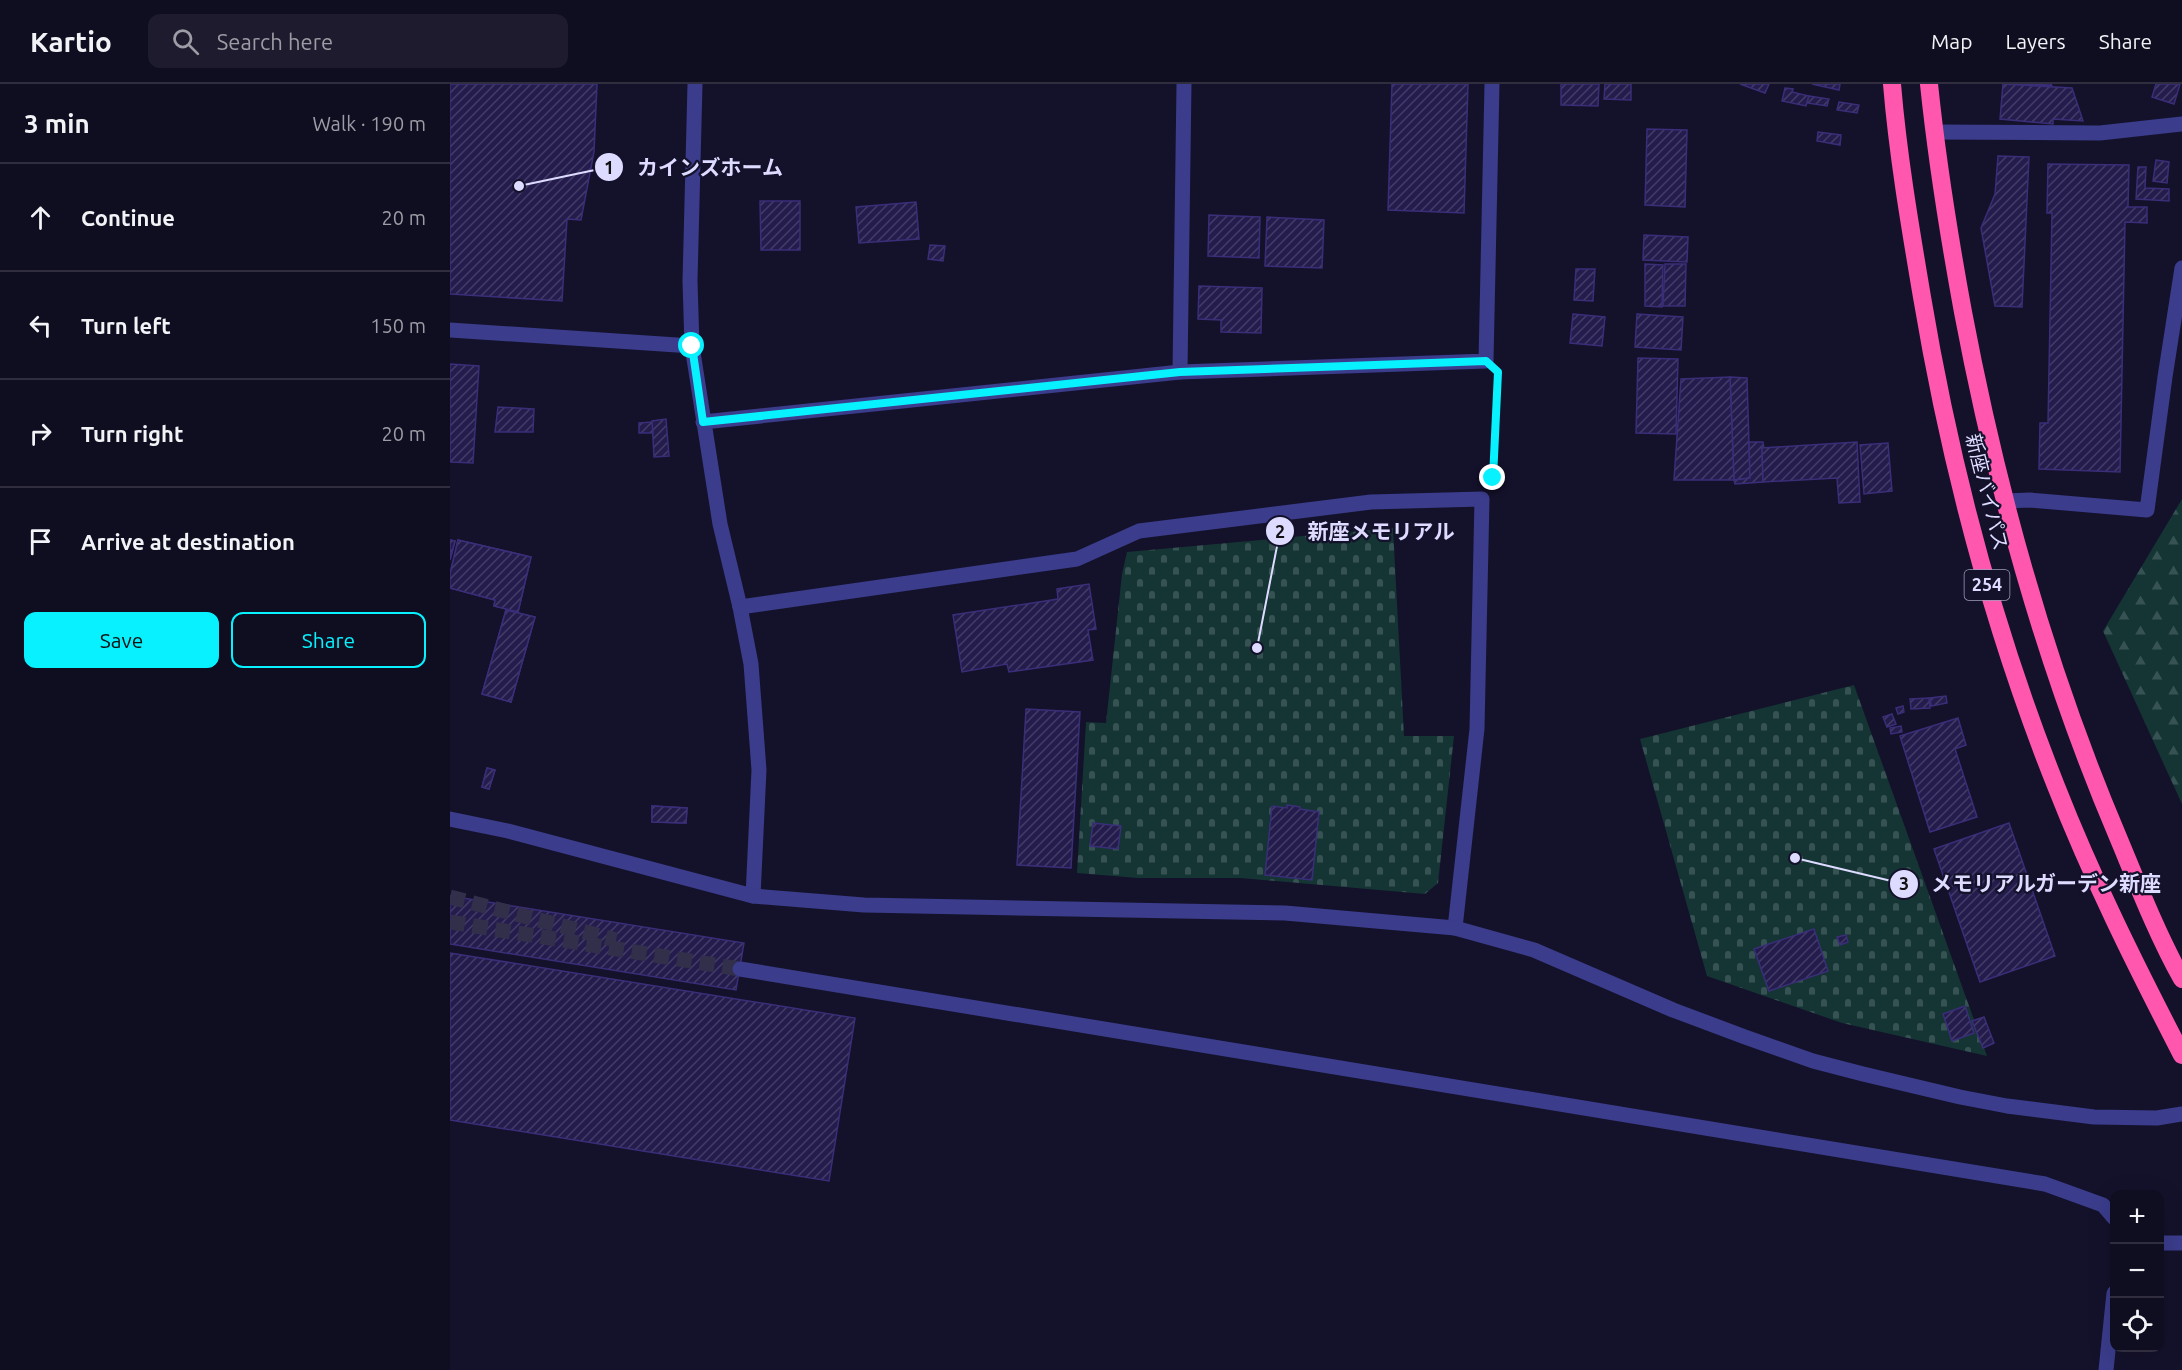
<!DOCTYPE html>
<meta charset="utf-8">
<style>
:root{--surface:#0f0d20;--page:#1d1b2d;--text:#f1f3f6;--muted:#9b9ca5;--line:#2f2d3e;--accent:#07f1ff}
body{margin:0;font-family:Ubuntu,"Noto Sans JP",sans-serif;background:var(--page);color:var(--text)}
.controls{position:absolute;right:18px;bottom:18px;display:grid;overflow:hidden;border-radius:12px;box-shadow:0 6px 24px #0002}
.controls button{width:54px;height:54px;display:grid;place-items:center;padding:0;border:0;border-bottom:2px solid var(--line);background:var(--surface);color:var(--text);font:30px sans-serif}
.stop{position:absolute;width:18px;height:18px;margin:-14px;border:4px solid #07f1ff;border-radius:50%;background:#fff}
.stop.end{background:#07f1ff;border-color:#fff;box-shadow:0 2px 6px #0008}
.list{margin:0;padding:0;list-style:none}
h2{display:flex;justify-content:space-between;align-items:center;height:78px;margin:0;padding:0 24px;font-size:26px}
h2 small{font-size:20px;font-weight:400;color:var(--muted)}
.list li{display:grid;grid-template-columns:39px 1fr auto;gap:18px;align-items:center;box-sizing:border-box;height:108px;padding:0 24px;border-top:2px solid var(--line)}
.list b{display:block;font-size:22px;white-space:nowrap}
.list em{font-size:20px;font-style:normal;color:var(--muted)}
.actions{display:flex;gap:12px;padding:18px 24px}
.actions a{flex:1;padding:14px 0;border:2px solid var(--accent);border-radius:12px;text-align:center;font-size:21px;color:var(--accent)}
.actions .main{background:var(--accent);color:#111}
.icon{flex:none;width:33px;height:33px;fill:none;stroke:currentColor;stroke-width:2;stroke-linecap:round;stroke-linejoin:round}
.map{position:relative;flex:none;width:1732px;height:1286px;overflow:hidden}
header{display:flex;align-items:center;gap:36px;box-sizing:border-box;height:84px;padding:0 30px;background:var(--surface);border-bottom:2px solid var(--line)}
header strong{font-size:28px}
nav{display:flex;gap:33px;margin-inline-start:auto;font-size:21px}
.search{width:420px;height:54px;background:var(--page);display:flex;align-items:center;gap:15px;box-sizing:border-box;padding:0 21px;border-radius:12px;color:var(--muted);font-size:22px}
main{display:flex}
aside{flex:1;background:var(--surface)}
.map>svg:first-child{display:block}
</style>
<header>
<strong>Kartio</strong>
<div class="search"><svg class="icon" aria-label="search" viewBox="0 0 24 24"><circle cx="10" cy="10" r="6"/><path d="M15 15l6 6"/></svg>Search here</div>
<nav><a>Map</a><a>Layers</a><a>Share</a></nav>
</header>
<main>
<aside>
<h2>3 min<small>Walk · 190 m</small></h2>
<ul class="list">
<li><svg class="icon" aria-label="ahead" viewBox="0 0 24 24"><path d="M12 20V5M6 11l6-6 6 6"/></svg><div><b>Continue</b></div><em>20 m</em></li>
<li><svg class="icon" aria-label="left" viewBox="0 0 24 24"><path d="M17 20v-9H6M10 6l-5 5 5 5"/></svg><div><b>Turn left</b></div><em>150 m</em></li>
<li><svg class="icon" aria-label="right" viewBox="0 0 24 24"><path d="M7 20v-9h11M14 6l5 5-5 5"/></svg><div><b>Turn right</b></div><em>20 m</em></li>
<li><svg class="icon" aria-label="arrive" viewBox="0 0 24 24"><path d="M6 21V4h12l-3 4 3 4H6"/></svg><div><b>Arrive at destination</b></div></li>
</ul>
<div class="actions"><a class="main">Save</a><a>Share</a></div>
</aside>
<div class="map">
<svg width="1732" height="1286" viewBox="0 0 1732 1286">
<defs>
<pattern id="forest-firs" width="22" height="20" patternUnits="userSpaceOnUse" patternTransform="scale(1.5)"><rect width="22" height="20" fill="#143533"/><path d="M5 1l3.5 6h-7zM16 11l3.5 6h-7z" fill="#365252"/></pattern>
<pattern id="cemetery-stones" width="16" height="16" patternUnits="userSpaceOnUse" patternTransform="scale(1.5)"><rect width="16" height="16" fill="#143533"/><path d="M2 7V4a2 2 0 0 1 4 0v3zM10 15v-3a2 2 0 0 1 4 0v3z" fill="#365252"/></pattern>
<pattern id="building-hatch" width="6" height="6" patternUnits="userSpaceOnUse" patternTransform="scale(1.5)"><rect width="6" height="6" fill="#241c4c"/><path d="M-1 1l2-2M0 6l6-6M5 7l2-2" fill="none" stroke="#433c67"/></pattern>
</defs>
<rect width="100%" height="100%" fill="#14112b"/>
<path fill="url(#forest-firs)" d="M1732 415V720L1653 547Z"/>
<g fill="url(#cemetery-stones)">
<path d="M943 444 954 652H1004L988 799 975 810 790 794H688L627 789 636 638 656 639 672 490 677 468Z"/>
<path d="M1404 601 1537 972 1392 939 1257 892 1190 655Z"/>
</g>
<g fill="url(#building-hatch)" stroke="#3a2e79" stroke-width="1.5">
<path d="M0 0H147L144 68 131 136 117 135 112 217 0 210Z"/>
<path d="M942 0H1018L1014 129 938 126Z"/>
<path d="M1111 0H1149L1148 22 1111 21Z"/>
<path d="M1155 0H1181V16L1154 15Z"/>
<path d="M1290 0H1319L1315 9Z"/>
<path d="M1362 0H1390L1389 6Z"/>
<path d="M1553 0 1622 4 1633 37 1603 35V40L1550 35Z"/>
<path d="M1561 0H1601L1602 2Z"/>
<path d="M1706 0H1730L1724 20 1702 13Z"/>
<path d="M1335 4 1343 5 1342 8 1359 12 1356 22 1332 17Z"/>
<path d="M1359 12 1379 15 1377 22 1357 19Z"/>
<path d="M1389 18 1409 21 1407 29 1387 26Z"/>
<path d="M1197 45 1237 46 1235 123 1195 121Z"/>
<path d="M1368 48 1391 51 1390 61 1367 57Z"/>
<path d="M1548 72 1579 73 1572 223 1545 222 1531 144 1545 110Z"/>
<path d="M1706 76 1719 78 1717 99 1703 97Z"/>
<path d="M1598 80 1679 81 1678 123H1697V139L1675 138 1670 388 1589 385 1590 339H1598L1602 129H1597Z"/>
<path d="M1688 83H1696L1695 104 1719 105V117L1686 115Z"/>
<path d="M310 117H350V166H311Z"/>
<path d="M466 118 469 155 409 159 406 123Z"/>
<path d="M759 131 810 133 809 174 758 172Z"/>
<path d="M817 133 874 136 872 184 815 182Z"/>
<path d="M1194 151 1238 153 1237 178 1193 176Z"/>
<path d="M480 161 495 162 493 177 478 175Z"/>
<path d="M1195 180 1213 181 1212 223 1195 222Z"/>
<path d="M1215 180H1236L1235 222H1213Z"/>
<path d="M1126 185H1145L1143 217 1124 216Z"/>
<path d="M749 202 812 204 811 249 771 248V236L748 235Z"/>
<path d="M1123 230 1155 233 1152 262 1120 259Z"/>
<path d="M1187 230 1233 233 1231 266 1185 263Z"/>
<path d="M1188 274 1228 275 1226 350 1186 349Z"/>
<path d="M0 280 29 282 23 379 0 378Z"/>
<path d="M1280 293 1297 294 1300 394 1284 396Z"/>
<path d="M1280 293 1284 396H1224L1231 295Z"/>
<path d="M48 323 84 325 83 348H45Z"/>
<path d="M216 335 219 372 204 373 202 337Z"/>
<path d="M202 338 203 349H189V339Z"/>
<path d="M1299 358H1313L1314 364H1312L1313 398 1285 400 1284 396 1300 394Z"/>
<path d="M1407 358 1410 418 1389 419 1387 394 1313 398 1312 364Z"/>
<path d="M1438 359 1442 407 1414 410 1410 361Z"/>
<path d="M0 456 5 457 0 476Z"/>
<path d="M0 456 5 457 0 476Z"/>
<path d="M8 456 81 473 68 528 44 522 45 516 0 504V490Z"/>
<path d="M8 456 81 473 68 528 44 522 45 516 0 504V490Z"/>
<path d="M639 500 646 545 638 546 643 576 559 588 557 580 512 588 503 531 608 515 607 505Z"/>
<path d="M56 526 85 533 61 618 32 610Z"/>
<path d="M56 526 85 533 61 618 32 610Z"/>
<path d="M1496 612 1497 619 1481 622 1480 614Z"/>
<path d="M1479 614 1480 624 1461 625 1460 615Z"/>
<path d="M1453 622 1454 628 1448 630 1446 624Z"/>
<path d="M576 625 630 628 621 784 567 781Z"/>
<path d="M1442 630 1446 640 1437 643 1433 633Z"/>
<path d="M1508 634 1516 661 1505 665 1527 733 1480 748 1450 652Z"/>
<path d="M1451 642 1452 648 1441 650 1440 644Z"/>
<path d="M37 684 45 686 39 705 32 703Z"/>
<path d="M37 684 45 686 39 705 32 703Z"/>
<path d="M837 721 850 723V725L869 728 862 796 815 791 822 722 837 724Z"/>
<path d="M202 722 237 724 236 739 202 738Z"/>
<path d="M202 722 237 724 236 739 202 738Z"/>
<path d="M643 739 671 742 668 765 640 762Z"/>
<path d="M1559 739 1605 872 1530 898 1484 765Z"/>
<path d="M0 812 294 859 286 906 0 860Z"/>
<path d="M1364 845 1378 887 1319 907 1304 865Z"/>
<path d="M1396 851 1398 858 1390 861 1387 853Z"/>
<path d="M0 869 405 934 379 1097 0 1036Z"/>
<path d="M1515 922 1524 949 1502 957 1493 930Z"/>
<path d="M1534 933 1544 959 1533 964 1522 937Z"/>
</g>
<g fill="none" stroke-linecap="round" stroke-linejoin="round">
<g stroke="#322f4b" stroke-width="15" stroke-dasharray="15 8" stroke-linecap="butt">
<path d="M0 813 166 856"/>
<path d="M0 838 290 885"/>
</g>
<path stroke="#2fbfb0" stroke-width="4" stroke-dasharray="3 4.5" stroke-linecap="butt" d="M1043 393 1048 298"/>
<g stroke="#3b3c8b" stroke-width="15">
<path d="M245 0 240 197 242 262 270 440 290 523 301 580 309 686 303 812"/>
<path d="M1484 48 1650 49 1732 40"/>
<path d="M0 246 242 262"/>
<path d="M730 288 734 0"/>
<path d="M253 338 730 288 1036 277 1042 0"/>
<path d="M1554 417 1580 416 1697 426 1715 293 1732 184"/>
<path d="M290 523 627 475 689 447 921 418 1032 415 1027 645 1005 844"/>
<path d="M0 735 58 747 303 812 414 821 835 829 1005 844 1084 866 1223 926 1295 953 1363 977 1413 990 1510 1013 1557 1022 1644 1033 1707 1034 1732 1030"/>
<path d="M290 885 1595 1100 1653 1121 1664 1134"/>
<path d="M1710 1159H1732"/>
<path d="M1656 1286 1664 1209"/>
</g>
<g stroke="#ff56ae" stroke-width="18">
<path d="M1442 0C1448 72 1460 142 1472 213 1500 380 1543 544 1606 702 1642 794 1686 882 1732 971"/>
<path d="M1479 0C1487 77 1499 152 1513 228 1547 408 1596 584 1668 753 1688 801 1707 850 1732 895"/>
</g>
</g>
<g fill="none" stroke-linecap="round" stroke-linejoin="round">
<path stroke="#07f1ff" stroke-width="8" d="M242 262 253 338 730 288 1036 277 1048 288 1043 394"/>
</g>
<g text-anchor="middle" stroke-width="4.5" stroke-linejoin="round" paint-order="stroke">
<rect fill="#14112b" stroke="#a19ebf" stroke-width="1.5" x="1514.5" y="486" width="45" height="30" rx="4.5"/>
<g font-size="18" font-weight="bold" fill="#dddbff">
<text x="1537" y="507">254</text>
</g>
<g font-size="20" fill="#dddbff" stroke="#14112b">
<text transform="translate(1537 408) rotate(76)" y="7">新座バイパス</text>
</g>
</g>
<path fill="none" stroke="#dddbff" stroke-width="2" d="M69 102L159 83M807 564L830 447M1345 774L1454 800"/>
<g fill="#dddbff" stroke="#14112b" stroke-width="2">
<circle cx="69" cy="102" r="6"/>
<circle cx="807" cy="564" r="6"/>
<circle cx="1345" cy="774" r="6"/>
<circle cx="159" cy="83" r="15"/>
<circle cx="830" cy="447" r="15"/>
<circle cx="1454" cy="800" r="15"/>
</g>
<g font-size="18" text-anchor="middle" font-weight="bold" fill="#111">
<text x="159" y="90">1</text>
<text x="830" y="454">2</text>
<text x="1454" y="806">3</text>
</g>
<g font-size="21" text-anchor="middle" font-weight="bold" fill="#dddbff" stroke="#14112b" stroke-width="4.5" stroke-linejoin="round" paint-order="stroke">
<text x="260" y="91">カインズホーム</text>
<text x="931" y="455">新座メモリアル</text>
<text x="1596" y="807">メモリアルガーデン新座</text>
</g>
</svg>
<div class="controls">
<button>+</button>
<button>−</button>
<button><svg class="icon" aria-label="locate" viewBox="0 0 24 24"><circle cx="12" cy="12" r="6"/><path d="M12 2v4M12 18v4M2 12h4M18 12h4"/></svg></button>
</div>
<div class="stop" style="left:242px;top:262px"></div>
<div class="stop end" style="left:1043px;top:394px"></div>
</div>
</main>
